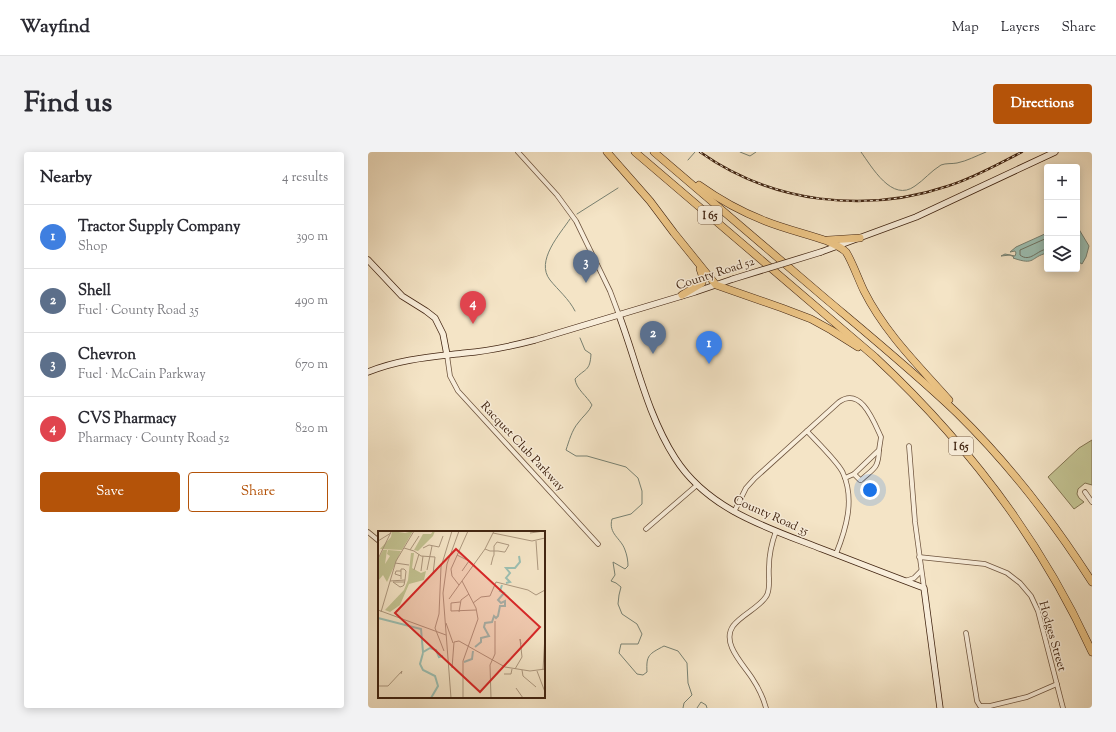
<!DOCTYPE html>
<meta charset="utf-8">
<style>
:root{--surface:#fff;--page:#f2f2f3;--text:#2b2b33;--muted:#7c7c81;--line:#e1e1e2;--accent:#b45309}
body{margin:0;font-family:"Sorts Mill Goudy",serif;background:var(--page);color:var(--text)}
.controls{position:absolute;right:12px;top:12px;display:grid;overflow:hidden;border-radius:4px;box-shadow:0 2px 10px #0003}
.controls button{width:36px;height:36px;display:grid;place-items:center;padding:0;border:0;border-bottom:1px solid var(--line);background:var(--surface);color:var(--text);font:20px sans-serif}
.you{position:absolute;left:502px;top:338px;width:14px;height:14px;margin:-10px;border:3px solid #fff;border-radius:50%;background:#1a73e8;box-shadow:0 0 0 6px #1a73e833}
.badge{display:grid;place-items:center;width:26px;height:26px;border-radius:50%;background:var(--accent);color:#fff;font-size:13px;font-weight:700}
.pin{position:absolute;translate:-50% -33px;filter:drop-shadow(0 1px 2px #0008)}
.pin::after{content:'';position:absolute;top:21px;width:14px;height:12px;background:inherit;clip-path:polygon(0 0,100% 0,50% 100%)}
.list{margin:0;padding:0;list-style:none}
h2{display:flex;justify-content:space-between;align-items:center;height:52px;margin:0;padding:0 16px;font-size:17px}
h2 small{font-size:13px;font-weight:400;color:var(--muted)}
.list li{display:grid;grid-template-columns:26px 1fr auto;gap:12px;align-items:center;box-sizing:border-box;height:64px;padding:0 16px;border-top:1px solid var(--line)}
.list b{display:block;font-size:15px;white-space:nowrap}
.list p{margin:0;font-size:13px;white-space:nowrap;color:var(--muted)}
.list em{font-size:13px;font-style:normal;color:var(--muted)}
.actions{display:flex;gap:8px;padding:12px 16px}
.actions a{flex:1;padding:9px 0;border:1px solid var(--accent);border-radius:4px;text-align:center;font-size:14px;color:var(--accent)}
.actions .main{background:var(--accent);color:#fff}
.icon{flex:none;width:22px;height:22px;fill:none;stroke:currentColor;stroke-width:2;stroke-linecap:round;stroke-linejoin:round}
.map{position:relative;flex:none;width:724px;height:556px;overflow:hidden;border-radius:4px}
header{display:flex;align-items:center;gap:24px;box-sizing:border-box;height:56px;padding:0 20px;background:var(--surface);border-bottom:1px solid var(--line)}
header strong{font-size:19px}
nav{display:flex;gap:22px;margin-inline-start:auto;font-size:14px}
.intro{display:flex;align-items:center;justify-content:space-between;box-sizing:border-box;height:96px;padding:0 24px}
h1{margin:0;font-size:28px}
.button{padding:10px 18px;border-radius:4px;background:var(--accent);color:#fff;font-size:14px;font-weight:700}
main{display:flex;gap:24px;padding:0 24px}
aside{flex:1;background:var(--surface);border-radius:4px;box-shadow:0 2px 10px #0003}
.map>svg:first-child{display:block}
</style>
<header>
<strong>Wayfind</strong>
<nav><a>Map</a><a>Layers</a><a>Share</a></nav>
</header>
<div class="intro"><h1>Find us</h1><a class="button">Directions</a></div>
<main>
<aside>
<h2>Nearby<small>4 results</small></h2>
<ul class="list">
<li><span class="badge" style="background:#3f7fe0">1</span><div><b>Tractor Supply Company</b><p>Shop</p></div><em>390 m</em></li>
<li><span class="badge" style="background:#5c6f8a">2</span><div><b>Shell</b><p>Fuel · County Road 35</p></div><em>490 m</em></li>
<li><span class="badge" style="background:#5c6f8a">3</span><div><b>Chevron</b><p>Fuel · McCain Parkway</p></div><em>670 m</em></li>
<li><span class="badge" style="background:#e0444e">4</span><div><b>CVS Pharmacy</b><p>Pharmacy · County Road 52</p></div><em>820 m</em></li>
</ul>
<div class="actions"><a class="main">Save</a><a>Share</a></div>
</aside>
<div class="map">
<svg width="724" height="556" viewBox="0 0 724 556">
<rect width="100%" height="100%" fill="#f4e4c6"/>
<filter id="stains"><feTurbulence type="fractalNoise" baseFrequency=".005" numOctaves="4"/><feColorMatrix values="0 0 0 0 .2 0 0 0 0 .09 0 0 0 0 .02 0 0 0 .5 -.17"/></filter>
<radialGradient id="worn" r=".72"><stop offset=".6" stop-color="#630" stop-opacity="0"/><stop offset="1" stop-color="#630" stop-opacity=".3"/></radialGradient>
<path fill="#c2c291" stroke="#827351" d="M724 288V333L717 331 710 337 709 342 711 346 716 350 706 357 680 325 711 296Z"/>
<g fill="#9cbfb2" stroke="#788172">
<path d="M709 74 721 94 718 105 714 112 709 109Z"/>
<path d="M679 81V101C662 105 668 114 645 106L646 105 642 103 633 104 637 102 647 104 648 101 647 99 642 100 648 95Z"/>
</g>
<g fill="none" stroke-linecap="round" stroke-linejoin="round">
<path stroke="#6e7262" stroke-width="1" d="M679 86 652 98V103C662 111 669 98 679 97"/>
<g stroke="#788172" stroke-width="1">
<path d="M372 0 382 4 388 0"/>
<path d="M493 0C504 15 524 51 547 34 556 28 563 19 573 13 578 11 584 12 589 11 599 9 608 4 618 0"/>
<path d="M320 8 327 0"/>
<path d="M209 62 250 36"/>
<path d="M202 67C192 82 167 109 182 128 190 138 201 147 207 159"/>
<path d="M212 186 217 198 223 202C222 220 217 216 207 227 208 237 219 244 224 253 221 260 215 264 210 271 204 278 201 289 198 298L208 304H219L258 315 270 326 274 339V352L263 362 244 367C240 382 253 386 257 398 259 403 260 409 260 414L257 417 245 410 247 423 243 429 248 431 253 435 251 443 250 452 254 462 269 472 274 482 270 492H253L251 501 269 522 275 523 279 520C278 503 281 502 296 494L310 499 319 511 320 531 324 543 316 551 315 556"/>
<path d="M329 556 333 550 338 553 339 556"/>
</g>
<defs>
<g id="street">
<path d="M150 0 189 43 208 69 242 139 251 163"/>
<path d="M79 203 82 224 90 239 230 392"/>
<path d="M439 279C447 288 471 311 475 321 487 348 478 377 468 402"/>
<path d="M541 294 547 370 556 436"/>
<path d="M486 322 492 328H493C506 316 510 317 511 299"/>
<path d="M717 340 724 350"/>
<path d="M366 360 378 336 387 326 471 250C493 234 506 270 513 285L511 298 486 322 477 326"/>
<path d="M278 377 329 333"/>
<path d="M0 380 11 389"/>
<path d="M551 405 617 412 639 421 652 431 663 444 670 459 695 556"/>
<path d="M537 429 546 426 553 419"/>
<path d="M598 481 609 549 612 554H622L659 545 689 532"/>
<path d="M398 556C395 545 390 535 384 526 375 512 353 491 365 474 374 462 393 455 399 443 403 434 400 424 401 415 401 403 404 390 408 379"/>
</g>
<g id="secondary">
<path d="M453 100 548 65 687 0"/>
<path d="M0 108 34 144 58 159 67 166 75 182 79 203"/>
<path d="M251 163C269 211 279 262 307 306 340 358 400 376 454 397 488 410 521 423 556 436L572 556"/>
<path d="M0 220C32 207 63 205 97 201 121 199 144 194 167 188L327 140 365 127"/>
</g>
<g id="highway">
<path d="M239 0 282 49 306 81 348 133 414 156 443 167 463 178 490 195"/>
<path d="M267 0 507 205C597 289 673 388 724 500"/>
<path d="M286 0C344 49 401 98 458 147 502 184 547 221 589 261 641 312 685 369 724 430"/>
<path d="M331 33C352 48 374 60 397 69 417 77 439 82 459 89 466 92 473 95 478 100 484 109 491 129 496 139 517 181 551 214 581 248"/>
<path d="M460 88 492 86"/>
<path d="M314 143 334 131 335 126 332 117"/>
</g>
</defs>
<use href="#street" stroke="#6e543e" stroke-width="5.5"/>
<use href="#secondary" stroke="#412411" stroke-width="7"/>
<use href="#highway" stroke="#412411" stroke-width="8"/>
<use href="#street" stroke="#f8edda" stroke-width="4"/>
<use href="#secondary" stroke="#f8edda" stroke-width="5.5"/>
<use href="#highway" stroke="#eac283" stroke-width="7"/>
<defs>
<path id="rail" d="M332 0C404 51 497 62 580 34 606 26 630 12 654 0"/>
</defs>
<use href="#rail" stroke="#412411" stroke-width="2.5"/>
<use href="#rail" stroke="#f8edda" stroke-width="1" stroke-dasharray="3" stroke-linecap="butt"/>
<defs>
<path id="secondary-bridge" d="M365 127 453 100"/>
</defs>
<use href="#secondary-bridge" stroke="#412411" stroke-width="7" stroke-linecap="butt"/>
<use href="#secondary-bridge" stroke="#f8edda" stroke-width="5.5"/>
</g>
<g text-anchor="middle" stroke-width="3" stroke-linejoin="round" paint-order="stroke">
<g fill="#f8edda" stroke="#78604d" stroke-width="1">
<rect x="330" y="54" width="24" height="18" rx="3"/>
<rect x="581" y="285" width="24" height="18" rx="3"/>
</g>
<g font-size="11" font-weight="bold" fill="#412411">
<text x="342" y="67">I 65</text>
<text x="593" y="298">I 65</text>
</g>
<g font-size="12" fill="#412411" stroke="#f8edda">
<text transform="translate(347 121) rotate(-18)" y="4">County Road 52</text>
<text transform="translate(155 294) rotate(47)" y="4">Racquet Club Parkway</text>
<text transform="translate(403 363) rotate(24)" y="4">County Road 35</text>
<text transform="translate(685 484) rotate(74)" y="4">Hodges Street</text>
</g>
</g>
<g transform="translate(10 379)">
<rect width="167" height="167" fill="#f4e4c6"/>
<path d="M14 0 27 2 35 0 24 19 2 18 13 6ZM55 0H57L55 5 40 20 36 19 45 3H53ZM5 19H9L7 33 12 25 9 23 10 19 23 20 9 51 5 44 0 50V29ZM33 22H36L34 37 43 42 48 40 46 49 31 53 22 74 12 81 7 79 26 59 30 49Z" fill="#c2c291"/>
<path fill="none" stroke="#9cbfb2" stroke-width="2" d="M128 52 132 51 128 47 132 42 128 37H137L142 31 141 25M0 87 43 98 45 121 52 117 58 119 61 126 65 125M97 116 103 111V107L111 105 106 96 107 92 114 91 116 85 118 87 120 85 122 75H127V70L123 72 120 69 126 62 122 60 124 54M45 122 42 133 45 139 57 145 60 155 53 167M86 131 94 128 95 120"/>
<path fill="none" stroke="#ac977e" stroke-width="1" d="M115 2 154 10 167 7M152 2 166 0M0 10 13 2M158 10 160 39M26 17 36 20 43 25 57 26 55 43M45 17 51 14 61 16 65 5M107 18 112 20H120L126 21H127L131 14 119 11 116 15V24L115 26 113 34M32 19 41 5M79 24 91 30 84 40M0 28 13 1M17 32 31 34M36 39 41 23M49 39 54 15M43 40 45 25M23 45 17 43 18 40H23M23 48V38H26L28 40 27 49M12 50 27 49 26 54 25 55 22 56 15 51H27M84 50 98 77 100 88 85 130V167M81 54 74 45 73 38 90 0M71 68 107 18 116 0M82 71 73 72V80L98 79M95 72 103 66 112 65 118 51 150 59 158 64 167 59M0 79 68 104M3 81 18 30 36 0M81 81 83 69 91 63M68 92 75 112M81 110 127 136 152 140 167 138M66 120 57 97 61 83 63 36 74 0M74 137 76 111 81 110M137 138 144 126 142 108 143 113M144 139 145 145 158 156M165 139 167 104M159 140 167 161M126 143H133L134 138M0 155H10L24 140 23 143M138 157 145 167M73 167 65 62 69 33 81 0M113 167 112 134 117 123V90"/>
<path fill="#d62828" fill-opacity="0.15" stroke="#d62828" stroke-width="2" d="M78 18 162 96 102 161 17 82Z"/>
<rect width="167" height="167" fill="none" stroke="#412411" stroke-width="2"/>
</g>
<rect width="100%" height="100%" filter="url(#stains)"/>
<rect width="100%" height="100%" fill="url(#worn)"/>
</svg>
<div class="controls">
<button>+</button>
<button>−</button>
<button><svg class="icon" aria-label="layers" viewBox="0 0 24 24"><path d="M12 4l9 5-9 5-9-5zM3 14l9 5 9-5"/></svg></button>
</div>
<div class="you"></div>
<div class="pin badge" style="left:341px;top:212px;background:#3f7fe0">1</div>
<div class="pin badge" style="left:285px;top:202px;background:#5c6f8a">2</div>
<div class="pin badge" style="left:218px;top:131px;background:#5c6f8a">3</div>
<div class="pin badge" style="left:105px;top:172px;background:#e0444e">4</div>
</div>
</main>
